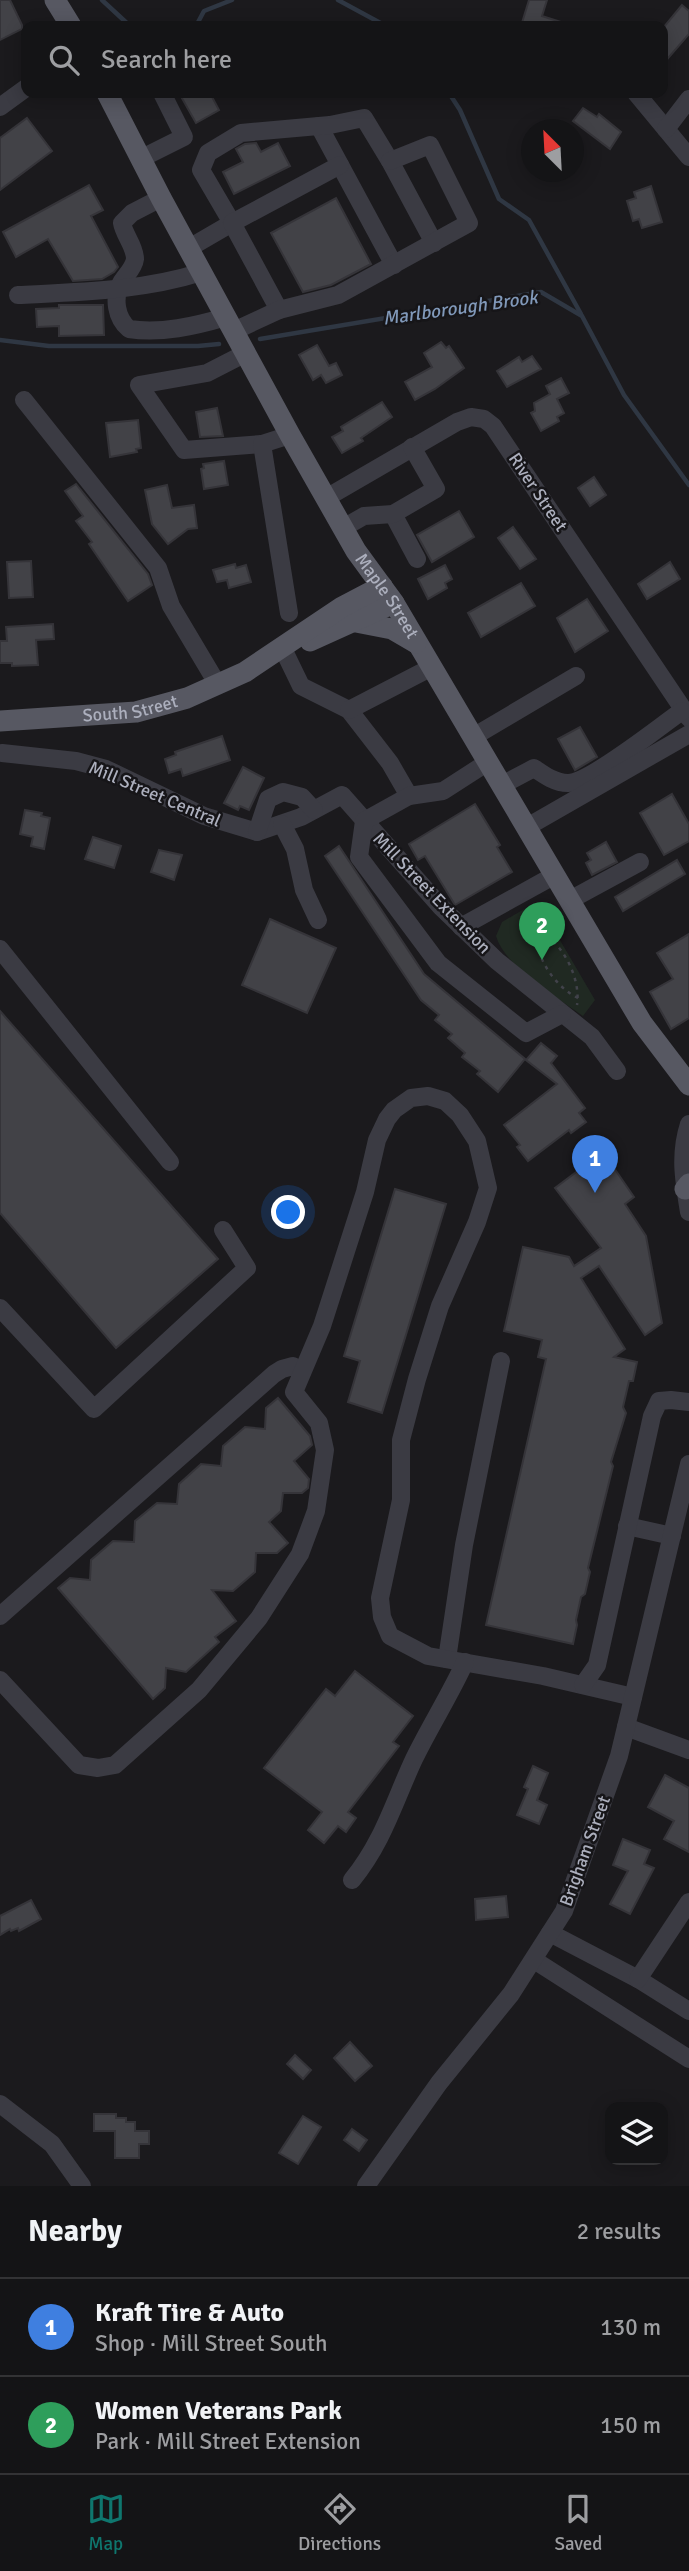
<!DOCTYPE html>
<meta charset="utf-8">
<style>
:root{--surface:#141416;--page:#1d1d1f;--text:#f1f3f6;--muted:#9d9ea1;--line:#333335;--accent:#0f766e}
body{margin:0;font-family:Signika,sans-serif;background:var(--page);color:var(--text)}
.controls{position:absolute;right:21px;bottom:21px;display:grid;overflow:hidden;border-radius:14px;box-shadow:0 4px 18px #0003}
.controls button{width:63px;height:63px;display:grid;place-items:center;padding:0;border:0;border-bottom:2px solid var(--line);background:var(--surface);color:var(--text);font:35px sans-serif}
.compass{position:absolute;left:521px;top:119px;width:63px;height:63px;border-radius:50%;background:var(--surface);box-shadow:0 4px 18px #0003;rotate:336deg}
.you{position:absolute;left:289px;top:1213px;width:24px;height:24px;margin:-18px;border:5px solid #fff;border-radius:50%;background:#1a73e8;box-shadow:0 0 0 10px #1a73e833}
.badge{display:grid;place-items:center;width:46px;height:46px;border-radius:50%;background:var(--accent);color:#fff;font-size:23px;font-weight:700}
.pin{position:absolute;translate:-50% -58px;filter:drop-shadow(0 2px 4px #0008)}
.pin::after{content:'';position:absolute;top:37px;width:24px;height:21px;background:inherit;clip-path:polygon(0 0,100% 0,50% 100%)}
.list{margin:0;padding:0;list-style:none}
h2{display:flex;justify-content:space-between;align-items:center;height:91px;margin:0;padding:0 28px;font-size:30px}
h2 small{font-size:23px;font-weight:400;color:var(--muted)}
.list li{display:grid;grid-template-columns:46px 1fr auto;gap:21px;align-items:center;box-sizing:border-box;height:98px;padding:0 28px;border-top:2px solid var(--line)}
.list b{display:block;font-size:26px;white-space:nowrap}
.list p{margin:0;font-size:23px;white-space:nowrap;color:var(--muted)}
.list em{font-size:23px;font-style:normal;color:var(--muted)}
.icon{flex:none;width:38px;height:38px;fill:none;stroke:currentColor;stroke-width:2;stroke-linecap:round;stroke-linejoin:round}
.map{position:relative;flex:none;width:689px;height:2186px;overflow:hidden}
.search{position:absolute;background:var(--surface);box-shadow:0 4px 18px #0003;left:21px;right:21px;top:21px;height:77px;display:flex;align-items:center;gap:18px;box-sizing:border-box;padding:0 24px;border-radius:14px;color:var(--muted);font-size:26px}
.sheet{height:287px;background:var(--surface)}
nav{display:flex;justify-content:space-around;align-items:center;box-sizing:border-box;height:98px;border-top:2px solid var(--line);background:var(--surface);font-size:19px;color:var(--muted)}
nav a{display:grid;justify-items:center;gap:4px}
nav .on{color:var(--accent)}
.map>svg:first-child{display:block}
</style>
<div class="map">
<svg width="689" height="2186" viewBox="0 0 689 2186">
<rect width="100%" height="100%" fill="#1b1a1d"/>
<path fill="#202922" d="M533 904 540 906 595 1000 583 1016C557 997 505 967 496 936L502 922Z"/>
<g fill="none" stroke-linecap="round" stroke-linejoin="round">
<g stroke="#2f3743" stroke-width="4.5">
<path d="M102 0 130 26"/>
<path d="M338 0 386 26"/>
<path d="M196 26 204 11 232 0"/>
<path d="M449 93 460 110 499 199 529 220 581 314"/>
<path d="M260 339 541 292 582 316 624 395 689 485"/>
<path d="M0 340 49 346H198L219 344"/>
</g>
</g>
<g fill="#424247" stroke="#353439" stroke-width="2">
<path d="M0 0H10L22 25V29L0 40Z"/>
<path d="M529 0H547L542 16 564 23V26H521Z"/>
<path d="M682 5 689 11V34L663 64V28Z"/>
<path d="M179 93H210L219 110 196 123Z"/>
<path d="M583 108 597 117 599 114 621 132 610 149 573 121Z"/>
<path d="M27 118 52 151 0 190V138Z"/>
<path d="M256 143 261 152 278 143 290 166 234 194 223 172 243 162 236 149 245 144Z"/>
<path d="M89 185 103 210 91 216 118 267 114 272 102 279 73 281 48 239 16 257 3 232Z"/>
<path d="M651 186 662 222 642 228 639 219 633 221 627 201 636 198 634 192Z"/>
<path d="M336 198 371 264 331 285 303 292 271 233Z"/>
<path d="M59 305H103L104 335 59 336V326L37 327 36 309 59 308Z"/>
<path d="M441 342 446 348 449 346 464 368 435 389 415 400 405 382 432 367 424 353Z"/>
<path d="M317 345 329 366 336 363 342 375 326 383 321 375 313 380 299 355Z"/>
<path d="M532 356 541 369 507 387 497 371 519 357 522 362Z"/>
<path d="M561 378 569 393 557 399 564 413 557 417 559 421 541 431 531 413 535 411 534 403 550 394 546 386Z"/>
<path d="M382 402 392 417 361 438 363 441 342 453 332 437 343 431 341 427Z"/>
<path d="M217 408 223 436 200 437 196 412Z"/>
<path d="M138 420 141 448 136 449 137 452 110 457 106 423Z"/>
<path d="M224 461 228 485 204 489 201 469 204 468 203 464Z"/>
<path d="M594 477 606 495 590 506 578 488Z"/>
<path d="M76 484 148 574 152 585 128 601 89 544 92 542 76 521 83 516 65 491Z"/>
<path d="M167 485 172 508 194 505 197 528 188 529 168 544 152 524 145 490Z"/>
<path d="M459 511 474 537 432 562 417 535Z"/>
<path d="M513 527 536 559 520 569 498 538Z"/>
<path d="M31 561 33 597 9 598 7 562Z"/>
<path d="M670 562 680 579 647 599 638 584Z"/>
<path d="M235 564 236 568 246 565 251 582 229 588 227 580 217 582 213 570Z"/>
<path d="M445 565 452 579 445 583 447 588 428 599 418 579Z"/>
<path d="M521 583 535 606 481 637 468 613Z"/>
<path d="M587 599 608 631 575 652 557 618Z"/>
<path d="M53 624 54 639 36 640 38 665 12 666V663H0V641H7L6 627Z"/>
<path d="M580 727 597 757 575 770 558 739Z"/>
<path d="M222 736 230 760 183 776 181 769 169 773 165 759 176 755 175 752Z"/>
<path d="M243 767 264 778 249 810 240 806 238 810 224 803Z"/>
<path d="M672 794 689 824V841L664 855 640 813Z"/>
<path d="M475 804 500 845 497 847 512 872 455 905 425 856 418 860 409 844Z"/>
<path d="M25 810 42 813 41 816 50 818 44 849 31 846 33 837 20 834Z"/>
<path d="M93 837 121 846 114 868 85 859Z"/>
<path d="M606 842 617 862 592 875 586 863 591 860 587 853Z"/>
<path d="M339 846 424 974 525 1059 498 1092 477 1074 480 1071 462 1057 465 1053 448 1038 452 1034 435 1020 439 1015 421 1000 325 856Z"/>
<path d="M159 850 182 855 174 880 151 872Z"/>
<path d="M677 860 685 874 623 911 615 897Z"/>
<path d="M270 919 336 948 307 1013 242 985Z"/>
<path d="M689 934V1018L671 1029 650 992 673 979 657 953Z"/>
<path d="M0 1011 218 1259 116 1348 0 1213Z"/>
<path d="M541 1043 557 1056 551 1063 585 1108 579 1113 586 1122 571 1133 569 1130 528 1161 517 1147 520 1145 504 1125 557 1084 526 1060Z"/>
<path d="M603 1152 634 1197 625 1204 646 1236 662 1323 645 1335 599 1266 581 1278 625 1349 614 1357 637 1362 633 1381H629L623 1407 626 1413 611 1462 613 1466 588 1568 590 1572 585 1594 581 1597 576 1620 577 1625 573 1644 486 1625 546 1359 538 1357 542 1340 504 1331 523 1247 569 1257 574 1266 601 1248 555 1188Z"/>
<path d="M395 1189 446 1204 382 1413 348 1402 360 1361 344 1356Z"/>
<path d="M278 1398 310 1436 312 1445 294 1461 309 1479 308 1488 302 1493H283L281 1511 269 1522 288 1543 277 1553H256L255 1572 233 1591 212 1590 236 1621 215 1637 219 1642 186 1672 166 1668 165 1688 153 1699 58 1588 70 1578 90 1580 91 1560 113 1541 134 1542 135 1521 157 1503 177 1504 179 1484 201 1464 221 1466 223 1446 245 1427 265 1429 266 1408Z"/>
<path d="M355 1671 413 1716 393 1742 399 1746 348 1812 356 1818 346 1832 338 1826 324 1843 308 1830 322 1812 264 1768 326 1689 335 1696Z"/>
<path d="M533 1766 548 1773 537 1800 547 1805 539 1824 517 1815 528 1789 524 1787Z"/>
<path d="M665 1775 689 1788V1852L664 1839 674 1821 648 1807Z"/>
<path d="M623 1839 650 1850 644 1864 654 1868 630 1914 610 1904 628 1871 613 1865Z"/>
<path d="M506 1896 508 1917 476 1920 475 1899Z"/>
<path d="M31 1900 41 1919 19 1931 18 1928 11 1931 10 1929 0 1935V1916Z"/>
<path d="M350 2042 372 2066 355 2081 334 2058Z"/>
<path d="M295 2055 311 2070 303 2079 287 2064Z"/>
<path d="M94 2114H116V2118H126V2122H135V2131H149V2144H139V2158H115V2131H94Z"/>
<path d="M303 2116 321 2127 298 2164 279 2153Z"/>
<path d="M352 2129 367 2140 359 2151 344 2140Z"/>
</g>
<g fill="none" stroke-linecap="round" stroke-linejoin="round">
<g stroke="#41424a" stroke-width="2.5" stroke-dasharray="3.5 5" stroke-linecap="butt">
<path d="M545 909C542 920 538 930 538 942 538 963 560 990 578 998"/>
<path d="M540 931C563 944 581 978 577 1005"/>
</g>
<g stroke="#3b3b43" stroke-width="18">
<path d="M636 93 689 157"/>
<path d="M0 107 26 88"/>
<path d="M319 126 394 265"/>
<path d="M666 129 689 99"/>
<path d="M142 158 184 137 162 93"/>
<path d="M161 198 132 213 122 223C124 235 135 246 135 259 134 268 125 276 121 283 113 298 116 318 129 329 161 334 195 326 226 317"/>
<path d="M189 248 232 223 201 170 208 153 241 133 330 125 364 118 390 161 434 243"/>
<path d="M18 295C80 292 142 291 202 272"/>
<path d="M279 310 232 223 340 165"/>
<path d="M234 331 279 310 338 295 469 223 430 145 390 161"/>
<path d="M246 353 207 373 139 385 184 450 262 444"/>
<path d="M24 400 158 568 171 606 218 685"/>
<path d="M326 498 457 422 471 417 484 419 493 426 689 718"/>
<path d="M393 514 417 559"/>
<path d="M343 528 364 516 393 514 436 489 412 447"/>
<path d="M289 613 262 444 290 435"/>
<path d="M285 653 301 686 349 710 390 763 409 796"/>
<path d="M349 710 432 667"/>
<path d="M473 737 576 676"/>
<path d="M2 753 76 761 106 769 204 816 257 832 301 817 342 795 441 907 497 961 592 1037 617 1071"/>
<path d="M488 762 443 791 409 796 364 821 359 857 438 963 526 1033 562 1014"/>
<path d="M502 785 534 768C544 775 555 783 568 783 590 783 660 726 682 711"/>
<path d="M282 824 295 849 304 890 318 920"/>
<path d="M527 827 689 734"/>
<path d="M257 832 268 799 283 792 302 797 314 810"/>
<path d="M570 900 640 862"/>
<path d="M461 927 555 875"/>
<path d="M0 949 170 1162"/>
<path d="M689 1124C679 1155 684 1181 689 1212"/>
<path d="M0 1308 94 1409 247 1268 223 1230"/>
<path d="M627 1526 672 1536"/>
<path d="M0 1616 274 1374 282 1369 293 1366 302 1372"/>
<path d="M447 1659 464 1545 501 1361"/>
<path d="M0 1680 79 1765 98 1768 115 1765 199 1690 259 1618 300 1554 316 1511 325 1450 319 1423 294 1392 322 1326 365 1192 377 1140 387 1119 394 1110 411 1098 428 1096 445 1101 460 1115 477 1141 488 1188 477 1222 440 1306 417 1379 401 1440V1500L380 1598 382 1617 390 1636 428 1656 543 1676 633 1697"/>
<path d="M583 1685 597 1665 652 1416 659 1401 671 1400 689 1402"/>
<path d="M626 1727 689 1750"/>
<path d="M352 1880C383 1842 394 1802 414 1759 430 1726 450 1695 465 1662"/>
<path d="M550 1933 638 1979 689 2011"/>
<path d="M534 1960 689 2059"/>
<path d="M638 1979 689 1902"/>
<path d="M0 2104 52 2144 82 2186"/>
<path d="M366 2186 439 2083 511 1994 564 1911 619 1756 689 1464"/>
</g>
<g stroke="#575862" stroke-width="21">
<path d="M55 0 71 26"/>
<path id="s1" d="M107 93 161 198 290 435 356 551 394 603 642 1023 689 1085"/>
<path d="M356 622 392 629 416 643"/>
<path d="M310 641 394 603"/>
<path id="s2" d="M0 721 136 712 187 698 245 672 342 607 382 586"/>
<path d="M685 1189 689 1184"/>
</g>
</g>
<g text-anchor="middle" stroke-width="5" stroke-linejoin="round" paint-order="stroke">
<g font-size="18" fill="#acafbd" stroke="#161518">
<text transform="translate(538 492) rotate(56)" y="6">River Street</text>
<text dy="6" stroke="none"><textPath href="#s1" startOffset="576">Maple Street</textPath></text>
<text dy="6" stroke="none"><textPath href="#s2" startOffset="131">South Street</textPath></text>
<text transform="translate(155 794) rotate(23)" y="6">Mill Street Central</text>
<text transform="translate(432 893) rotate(46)" y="6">Mill Street Extension</text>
<text transform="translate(585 1851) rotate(-70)" y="6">Brigham Street</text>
</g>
<g font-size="19" font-style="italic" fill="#8199ba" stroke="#161518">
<text transform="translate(460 307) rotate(-8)" y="7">Marlborough Brook</text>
</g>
</g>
</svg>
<div class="controls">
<button><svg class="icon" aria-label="layers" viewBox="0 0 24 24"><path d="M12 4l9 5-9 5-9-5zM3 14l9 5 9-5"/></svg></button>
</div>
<svg class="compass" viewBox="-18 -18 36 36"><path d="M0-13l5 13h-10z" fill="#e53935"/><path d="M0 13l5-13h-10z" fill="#9d9ea1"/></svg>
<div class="you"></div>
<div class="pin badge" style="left:595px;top:1193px;background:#3f7fe0">1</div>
<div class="pin badge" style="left:542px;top:960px;background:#2e9e5b">2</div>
<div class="search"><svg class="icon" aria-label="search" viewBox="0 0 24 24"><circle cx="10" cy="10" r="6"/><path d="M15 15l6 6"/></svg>Search here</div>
</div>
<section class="sheet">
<h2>Nearby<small>2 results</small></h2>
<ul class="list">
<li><span class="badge" style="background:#3f7fe0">1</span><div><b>Kraft Tire &amp; Auto</b><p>Shop · Mill Street South</p></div><em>130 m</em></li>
<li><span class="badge" style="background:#2e9e5b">2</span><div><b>Women Veterans Park</b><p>Park · Mill Street Extension</p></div><em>150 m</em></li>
</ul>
</section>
<nav>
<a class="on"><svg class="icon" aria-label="map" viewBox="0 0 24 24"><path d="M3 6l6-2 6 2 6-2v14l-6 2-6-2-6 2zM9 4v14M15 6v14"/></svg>Map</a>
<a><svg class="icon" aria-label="directions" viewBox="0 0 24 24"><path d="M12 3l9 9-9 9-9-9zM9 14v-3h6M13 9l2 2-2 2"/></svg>Directions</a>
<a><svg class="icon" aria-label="saved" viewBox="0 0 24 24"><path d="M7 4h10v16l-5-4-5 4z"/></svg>Saved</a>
</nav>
